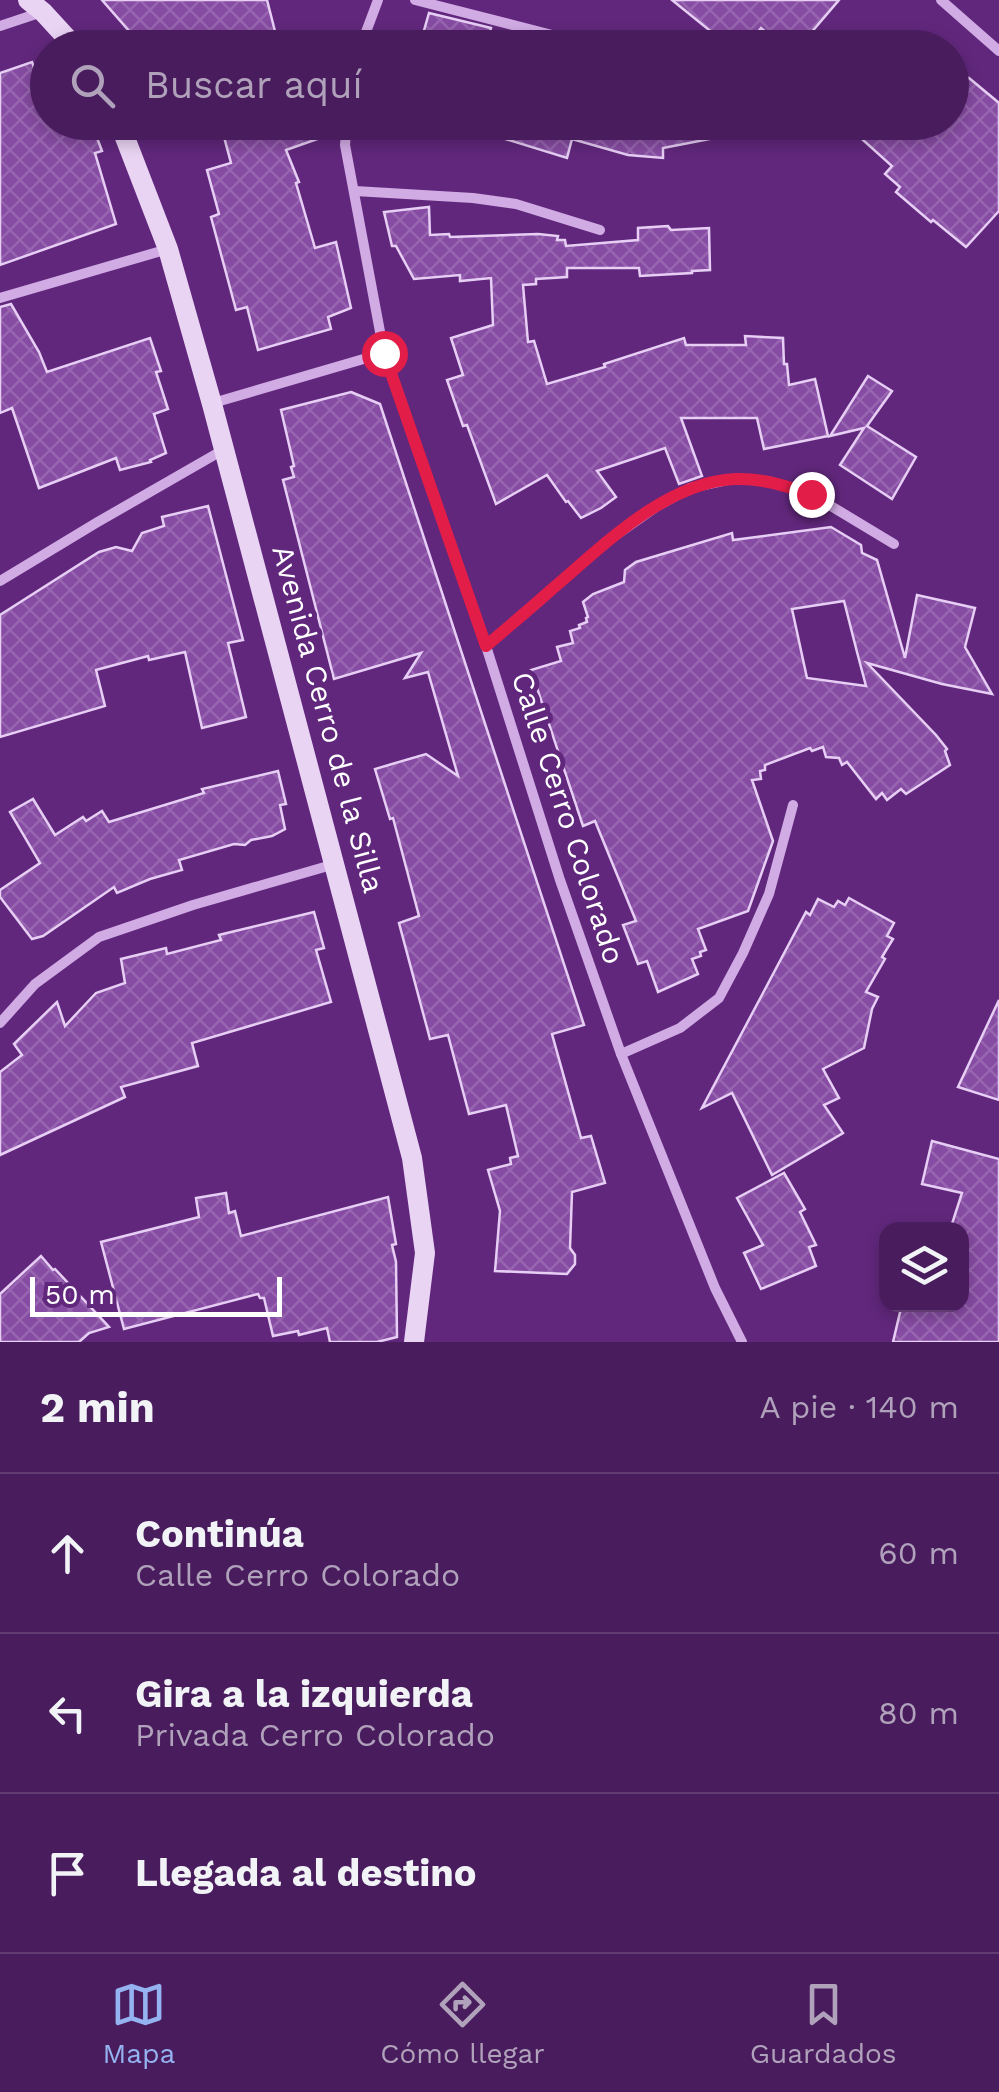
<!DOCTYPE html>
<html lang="es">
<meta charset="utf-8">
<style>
:root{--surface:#491d5d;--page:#532a66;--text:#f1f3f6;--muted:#b1a2bc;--line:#613b72;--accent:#95b2f1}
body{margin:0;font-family:"Work Sans",sans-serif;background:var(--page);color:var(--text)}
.controls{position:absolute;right:30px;bottom:30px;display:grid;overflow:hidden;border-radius:20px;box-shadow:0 5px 15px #0003}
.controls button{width:90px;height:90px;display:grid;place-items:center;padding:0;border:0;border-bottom:2px solid var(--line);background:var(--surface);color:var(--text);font:50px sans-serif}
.scale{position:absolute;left:30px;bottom:25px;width:252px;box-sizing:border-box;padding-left:10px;border:5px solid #fff;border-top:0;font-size:28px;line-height:35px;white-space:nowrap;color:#fff;-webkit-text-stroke:8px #61277c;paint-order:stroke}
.stop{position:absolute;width:30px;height:30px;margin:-22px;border:8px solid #e11d48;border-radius:50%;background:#fff}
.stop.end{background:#e11d48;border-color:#fff;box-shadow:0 2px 10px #0008}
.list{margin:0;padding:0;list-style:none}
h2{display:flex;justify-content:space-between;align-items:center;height:130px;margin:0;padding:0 40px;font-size:42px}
h2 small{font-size:32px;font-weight:400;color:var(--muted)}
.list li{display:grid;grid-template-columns:65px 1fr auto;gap:30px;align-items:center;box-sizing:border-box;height:160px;padding:0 40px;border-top:2px solid var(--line)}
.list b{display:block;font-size:38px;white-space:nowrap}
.list p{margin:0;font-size:32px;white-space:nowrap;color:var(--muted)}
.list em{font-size:32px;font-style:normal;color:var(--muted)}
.icon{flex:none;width:55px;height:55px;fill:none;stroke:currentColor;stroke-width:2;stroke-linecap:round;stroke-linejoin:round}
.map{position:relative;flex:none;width:999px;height:1342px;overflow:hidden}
.search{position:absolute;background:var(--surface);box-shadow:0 5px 15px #0003;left:30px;right:30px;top:30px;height:110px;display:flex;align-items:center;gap:25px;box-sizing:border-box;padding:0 35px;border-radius:55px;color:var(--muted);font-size:38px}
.sheet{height:610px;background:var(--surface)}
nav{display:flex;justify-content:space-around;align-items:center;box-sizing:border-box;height:140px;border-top:2px solid var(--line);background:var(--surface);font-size:28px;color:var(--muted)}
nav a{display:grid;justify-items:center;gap:5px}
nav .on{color:var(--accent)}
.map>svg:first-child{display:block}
</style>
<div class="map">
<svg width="999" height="1342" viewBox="0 0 999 1342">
<defs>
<pattern id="building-cross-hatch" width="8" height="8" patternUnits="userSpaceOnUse" patternTransform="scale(2.5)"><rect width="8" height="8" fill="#864ba2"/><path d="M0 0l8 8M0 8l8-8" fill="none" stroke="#9866b0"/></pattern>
</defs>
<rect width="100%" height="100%" fill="#61277c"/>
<g fill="url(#building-cross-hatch)" stroke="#e7cef4" stroke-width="2.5" fill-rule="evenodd">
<path d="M102 0H267L277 39 244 48H144Z"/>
<path d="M672 0H839L798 48H784L761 28 745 48 730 35 724 42Z"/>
<path d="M429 13 491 28 486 48H419Z"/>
<path d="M32 62 36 73 48 67V122H91L102 151 95 153 116 224 0 265V73Z"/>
<path d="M969 78 999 103V211L966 247 933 220 931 222 896 192 900 187 885 174 892 166 843 122H952V97Z"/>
<path d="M220 122H338L337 132 286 150 299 182 296 183 315 248 336 242 351 308 328 317 331 329 258 350 247 307 236 310 211 217 219 214 207 170 231 163Z"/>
<path d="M474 122H724L725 136 663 148V158L628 155 572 139 567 158 473 129Z"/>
<path d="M429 207 430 235 449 234 450 237 538 234 558 236 557 240H565L566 246 638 240V228L668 226 671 230 709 228 710 270 692 271V273L640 276 639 268H567V277L536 279V284L523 285 528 342 534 341 547 384 605 367 604 364 684 338 686 345H746L745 336 783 338 784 364H787L789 385 815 379 828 436 764 449 757 418H681L702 476 679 484 665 448 597 471 616 497 601 508 581 518 568 501 566 502 547 475 496 504 467 425 463 426 447 380 463 375 451 338 493 325 491 278 460 281V275L414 279 396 246H392L384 212Z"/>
<path d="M11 304 39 352 47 372 150 338 161 371 156 372 168 409 154 414 166 453 150 460 151 462 120 470 116 458 39 488 12 408 0 413V307Z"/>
<path d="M868 376 892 391 867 426 916 457 892 499 840 465 864 428 830 436Z"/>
<path d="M351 392 380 404 584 1025 552 1034 581 1138 591 1136 605 1183 572 1192 570 1248 575 1255V1264L567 1274 495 1271 500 1211 488 1170 511 1164 510 1158 518 1156 506 1105 469 1114 448 1035 430 1039 399 923 419 916 393 818 390 819 375 769 426 754 458 776 428 672 405 678 421 653 334 679 283 480 294 477 291 467 294 466 281 410Z"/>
<path d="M208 506 243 640 228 643 246 717 202 728 185 652 149 660 148 656 96 670 105 706 0 737V615L99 552 116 547 132 551 142 533 164 526 162 517Z"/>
<path d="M831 527 861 545 862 553 877 560 905 658 917 595 975 608 965 647 992 694 942 684 867 663 936 735 947 749 945 751 950 765 906 794 901 789 887 800 882 793 876 799 847 762 842 765 839 758 826 757 823 747 812 751 810 748 765 765V770L760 771 761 779 752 780 773 841 748 911 698 929 706 950 700 952 701 956 692 959 698 974 658 992 647 961 638 964 623 925 636 921 595 821 583 826 531 670 561 661 557 647 573 643 570 631 580 628 579 625 587 622 586 618 588 617 583 602 593 594 624 582 625 570 636 562 732 533 733 540ZM844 601 857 652 866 686 807 678 792 609Z"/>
<path d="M278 771 286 804 280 805 285 829 272 836 251 840 245 845 234 844 179 860 182 870 150 879 117 893 114 887 43 936 32 939 0 897V890L40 863 10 812 33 799 55 835 83 817 86 821 102 811 109 822 204 793 202 789Z"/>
<path d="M849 898 894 923 887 936 893 939 882 957 885 959 866 992 878 997 872 1009 864 1048 823 1069 839 1098 824 1105 843 1133 772 1175 732 1093 702 1108 806 912 810 915 818 899 834 907 838 901 845 905Z"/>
<path d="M314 912 324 948 316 950 331 1002 192 1043 198 1066 121 1087 125 1097 0 1155V1072L22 1055 14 1044 57 1002 65 1026 96 993 125 983 121 959 166 948 167 954 221 940 219 935Z"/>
<path d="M999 1000V1100L958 1087Z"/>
<path d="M932 1141 999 1159V1342H893L902 1304H962V1230H950L962 1193 922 1184Z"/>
<path d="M784 1173 805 1209 800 1212 816 1245 809 1247 816 1266 761 1289 744 1253 763 1245 737 1198Z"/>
<path d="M226 1193 229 1213 235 1211 241 1236 388 1197 396 1244 392 1245 396 1262 397 1337 377 1342H330L327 1328 299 1335 298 1331 273 1336 264 1298H260L258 1294 124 1329 101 1242 199 1217 196 1198Z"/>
<path d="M41 1256 53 1270 55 1269 109 1327 89 1333 79 1342H0V1294Z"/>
</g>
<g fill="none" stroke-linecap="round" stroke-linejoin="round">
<g stroke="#d1abe4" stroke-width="10">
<path d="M415 0 560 37"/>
<path d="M941 0 999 51"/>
<path d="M0 26 42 12"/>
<path d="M360 48 378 0"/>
<path d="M347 122 345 145 384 353 486 646 560 880 621 1054 715 1288 742 1342"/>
<path d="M355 191 473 198 516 204 600 230"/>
<path d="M0 298 168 249"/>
<path d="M213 403 384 353"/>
<path d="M0 581 96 523 223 450"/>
<path d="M486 646 605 543 656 507 690 488 732 479 768 481 811 494 894 544"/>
<path d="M0 1023 35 984 99 937 193 905 335 864"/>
<path d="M621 1054 680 1028 719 998 743 953 769 894 793 805"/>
</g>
<g stroke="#ead4f4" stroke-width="20">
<path d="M28 0 43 12 76 48"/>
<path d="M119 122 168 249 212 404 412 1158 425 1253 414 1342"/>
</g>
</g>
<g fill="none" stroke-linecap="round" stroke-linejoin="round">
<path stroke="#e11d48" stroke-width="12" d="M384 353 486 646C508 627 530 609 551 590 602 547 665 482 735 479 762 478 785 486 811 494"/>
</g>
<g text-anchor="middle" stroke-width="10" stroke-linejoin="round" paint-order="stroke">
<g font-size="30" fill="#fff" stroke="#61277c">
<text transform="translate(328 719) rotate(75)" y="10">Avenida Cerro de la Silla</text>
<text transform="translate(568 818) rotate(72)" y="10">Calle Cerro Colorado</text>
</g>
</g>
</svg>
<div class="controls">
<button><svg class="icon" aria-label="layers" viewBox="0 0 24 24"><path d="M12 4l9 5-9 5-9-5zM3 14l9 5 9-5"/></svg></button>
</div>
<div class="scale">50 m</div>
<div class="stop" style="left:384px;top:353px"></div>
<div class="stop end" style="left:811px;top:494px"></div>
<div class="search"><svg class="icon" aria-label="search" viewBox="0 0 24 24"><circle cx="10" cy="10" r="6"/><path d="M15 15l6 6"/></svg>Buscar aquí</div>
</div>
<section class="sheet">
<h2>2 min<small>A pie · 140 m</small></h2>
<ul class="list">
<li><svg class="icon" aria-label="ahead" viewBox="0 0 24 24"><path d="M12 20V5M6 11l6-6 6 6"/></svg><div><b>Continúa</b><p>Calle Cerro Colorado</p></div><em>60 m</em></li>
<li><svg class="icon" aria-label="left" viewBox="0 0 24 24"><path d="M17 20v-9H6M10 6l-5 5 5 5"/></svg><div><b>Gira a la izquierda</b><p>Privada Cerro Colorado</p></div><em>80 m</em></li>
<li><svg class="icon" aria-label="arrive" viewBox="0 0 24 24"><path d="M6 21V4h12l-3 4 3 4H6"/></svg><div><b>Llegada al destino</b></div></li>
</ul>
</section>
<nav>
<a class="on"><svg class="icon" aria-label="map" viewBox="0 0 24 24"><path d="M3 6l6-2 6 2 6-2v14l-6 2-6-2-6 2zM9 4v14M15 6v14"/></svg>Mapa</a>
<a><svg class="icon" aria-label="directions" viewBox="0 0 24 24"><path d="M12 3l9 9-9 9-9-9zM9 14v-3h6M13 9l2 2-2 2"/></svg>Cómo llegar</a>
<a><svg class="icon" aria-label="saved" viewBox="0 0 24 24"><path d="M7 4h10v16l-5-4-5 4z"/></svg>Guardados</a>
</nav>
